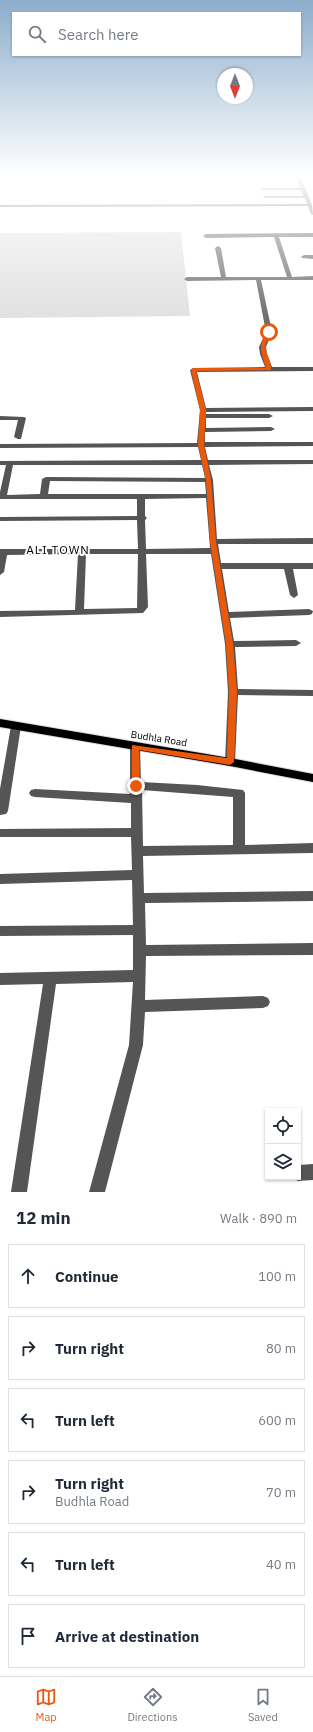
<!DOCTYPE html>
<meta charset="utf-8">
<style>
:root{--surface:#fff;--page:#f2f2f3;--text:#1f2937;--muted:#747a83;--line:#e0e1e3;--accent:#ea580c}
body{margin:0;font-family:"IBM Plex Sans",sans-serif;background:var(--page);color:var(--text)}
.controls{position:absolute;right:12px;bottom:12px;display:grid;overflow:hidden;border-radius:0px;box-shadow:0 1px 3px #0004}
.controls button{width:36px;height:36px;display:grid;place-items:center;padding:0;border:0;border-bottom:1px solid var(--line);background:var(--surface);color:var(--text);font:20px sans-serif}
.compass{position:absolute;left:217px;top:68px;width:36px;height:36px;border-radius:50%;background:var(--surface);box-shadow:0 1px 3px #0004;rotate:180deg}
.stop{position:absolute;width:12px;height:12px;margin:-9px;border:3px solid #ea580c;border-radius:50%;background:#fff}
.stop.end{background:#ea580c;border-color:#fff;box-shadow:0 1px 4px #0008}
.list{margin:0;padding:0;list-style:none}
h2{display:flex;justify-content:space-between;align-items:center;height:52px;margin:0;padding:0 16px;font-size:17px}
h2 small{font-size:13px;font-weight:400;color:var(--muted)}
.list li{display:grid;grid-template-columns:26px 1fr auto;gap:12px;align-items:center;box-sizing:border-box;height:64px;margin:0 8px 8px;padding:0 8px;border:1px solid var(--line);border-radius:0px}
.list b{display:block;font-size:15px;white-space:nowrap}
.list p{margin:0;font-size:13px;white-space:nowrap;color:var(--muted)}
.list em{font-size:13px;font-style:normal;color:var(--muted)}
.icon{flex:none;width:22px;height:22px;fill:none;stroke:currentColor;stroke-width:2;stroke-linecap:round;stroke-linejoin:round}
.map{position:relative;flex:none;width:313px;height:1192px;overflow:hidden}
.search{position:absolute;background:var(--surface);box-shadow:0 1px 3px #0004;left:12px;right:12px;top:12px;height:44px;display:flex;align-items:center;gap:10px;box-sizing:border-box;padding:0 14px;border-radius:0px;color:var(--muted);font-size:15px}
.sheet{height:484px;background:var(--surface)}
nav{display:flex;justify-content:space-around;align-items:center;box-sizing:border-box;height:56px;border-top:1px solid var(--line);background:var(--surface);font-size:11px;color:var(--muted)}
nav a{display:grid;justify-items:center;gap:2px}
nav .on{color:var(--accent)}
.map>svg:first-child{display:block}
</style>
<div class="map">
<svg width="313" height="1192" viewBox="0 0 313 1192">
<rect width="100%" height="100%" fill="#fff"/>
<path fill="#dcdcdc" d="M181 232 190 316 0 318V233Z"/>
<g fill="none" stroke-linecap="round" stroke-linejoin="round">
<defs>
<path id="major" d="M0 719 230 758 313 774V782L230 766 0 727Z"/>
</defs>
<use href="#major" stroke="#dbdbdb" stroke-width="2"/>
<g fill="#555" fill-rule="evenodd">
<path d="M296 176H300L312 205 313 215 311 214 308 206 0 207V205L307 204 305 198H265L263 197 265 196H303L301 190H262L260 189 262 188H300Z"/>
<path d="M313 233V237H279L292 277 313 276V280H261L272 332 266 347 267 354 272 367H313V371L197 372 206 408 313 407V411L206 412V414H269L273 416 269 418H206V428L271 427 275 429 271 431 205 432V442H313V446L205 447 208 460H313V464L209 465 213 480 217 539 313 538V544H218L221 563H313V569H293L298 595 294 598 290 595 284 569H222L229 612 309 609 313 611 312 614 309 615 230 618 234 641 296 640 301 643 296 646 235 647 238 689 313 690V696L238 695 235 762 234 765 230 766 226 765 225 762 228 692 225 644 211 554H146L148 607 143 613 0 617V611L75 610 78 554 7 555 4 572 0 575V549H138L137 520 0 521V517L137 516V499H0V492L6 465H0V461L201 460 198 447 2 448H0V444L197 443 200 410 190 370 193 368 265 367 260 354 259 347 266 332 256 280 187 281 184 279 187 277H221L215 248 218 246 221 248 226 277H287L274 237 206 238 203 236 206 234ZM13 465H202L205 478 46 477 42 479 40 494 7 495ZM50 481 205 482 206 494H48ZM206 498 210 548 146 549 145 520 147 518 145 516V499ZM86 554H138L137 608 84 609Z"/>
<path d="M304 255H313V259L302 258 301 257Z"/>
<path d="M0 416 24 417 26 418 21 439H18L14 437 18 420H0Z"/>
<path d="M16 722 20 723 21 726 8 811 6 814 0 815V789L11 726 12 723Z"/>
<path d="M135 743 139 744 140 747 141 782 197 785 243 790 245 793V845L313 843V853L143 856 144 893 313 891V901L145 903 146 945 313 943V955L146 956 145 1000 263 996 268 998 270 1002 268 1006 263 1008 145 1012 143 1045 105 1192H89L129 1045 133 982 56 984 27 1192H11L43 984 0 985V973L133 970V935L0 936V926L133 925 132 880 0 884V874L132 870 131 837H0V829L131 828V803L35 797 31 796 29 793 31 790 35 789 130 794V747L131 744ZM142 790 233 797V845L143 846Z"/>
<path d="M313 1164V1180L298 1181 293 1178 292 1177H298V1165Z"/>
</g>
<use href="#major" fill="#000" fill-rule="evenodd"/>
</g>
<linearGradient id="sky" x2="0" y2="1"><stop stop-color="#8cadcc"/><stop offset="0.51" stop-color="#fff"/><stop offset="1" stop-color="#fff" stop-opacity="0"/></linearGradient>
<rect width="313" height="343" fill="url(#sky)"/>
<path fill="#ea580c" d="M268 331 272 332C258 353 271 351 271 370L196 371 206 410 204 445 211 480 216 542 233 644 237 692 234 762 230 765 139 750 140 786 136 789 132 786V745L227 758 229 692 226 644 210 542 206 480 198 445 200 410 191 370 193 368H266C261 351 257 347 268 331Z"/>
<g text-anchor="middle" stroke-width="4" stroke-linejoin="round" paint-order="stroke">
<g font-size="10" fill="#000" stroke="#fff">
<text transform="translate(159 738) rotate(9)" y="4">Budhla Road</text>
</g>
<g font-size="12" letter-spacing="1" fill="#000" stroke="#fff">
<text x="58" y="554">ALI TOWN</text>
</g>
</g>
</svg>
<div class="controls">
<button><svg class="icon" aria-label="locate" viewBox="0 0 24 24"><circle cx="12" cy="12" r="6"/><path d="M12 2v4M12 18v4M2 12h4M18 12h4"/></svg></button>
<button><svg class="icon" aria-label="layers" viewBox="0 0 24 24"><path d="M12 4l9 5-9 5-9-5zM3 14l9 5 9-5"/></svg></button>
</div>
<svg class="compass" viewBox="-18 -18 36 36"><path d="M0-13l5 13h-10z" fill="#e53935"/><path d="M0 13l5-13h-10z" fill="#747a83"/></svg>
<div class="stop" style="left:269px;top:332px"></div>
<div class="stop end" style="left:136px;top:786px"></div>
<div class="search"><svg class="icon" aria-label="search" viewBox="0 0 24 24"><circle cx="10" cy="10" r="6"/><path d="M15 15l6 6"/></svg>Search here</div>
</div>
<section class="sheet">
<h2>12 min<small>Walk · 890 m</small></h2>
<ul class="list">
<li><svg class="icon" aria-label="ahead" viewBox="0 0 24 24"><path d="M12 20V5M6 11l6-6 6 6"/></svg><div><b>Continue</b></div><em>100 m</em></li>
<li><svg class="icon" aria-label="right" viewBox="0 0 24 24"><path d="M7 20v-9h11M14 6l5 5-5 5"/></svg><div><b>Turn right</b></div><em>80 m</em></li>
<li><svg class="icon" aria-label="left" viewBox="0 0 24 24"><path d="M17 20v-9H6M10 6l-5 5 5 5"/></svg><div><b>Turn left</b></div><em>600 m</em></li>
<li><svg class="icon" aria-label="right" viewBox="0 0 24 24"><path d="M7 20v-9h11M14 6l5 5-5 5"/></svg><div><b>Turn right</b><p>Budhla Road</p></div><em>70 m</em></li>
<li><svg class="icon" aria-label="left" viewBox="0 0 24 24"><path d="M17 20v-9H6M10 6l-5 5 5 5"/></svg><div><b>Turn left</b></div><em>40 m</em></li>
<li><svg class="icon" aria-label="arrive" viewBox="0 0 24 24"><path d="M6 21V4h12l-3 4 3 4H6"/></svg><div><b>Arrive at destination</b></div></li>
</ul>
</section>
<nav>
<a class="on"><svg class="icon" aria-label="map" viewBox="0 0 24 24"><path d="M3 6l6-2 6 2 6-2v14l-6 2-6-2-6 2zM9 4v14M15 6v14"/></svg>Map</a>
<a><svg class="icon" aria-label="directions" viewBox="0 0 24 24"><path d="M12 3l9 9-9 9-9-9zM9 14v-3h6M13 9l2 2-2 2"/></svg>Directions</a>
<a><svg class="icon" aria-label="saved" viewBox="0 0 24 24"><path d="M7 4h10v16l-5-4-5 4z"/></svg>Saved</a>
</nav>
